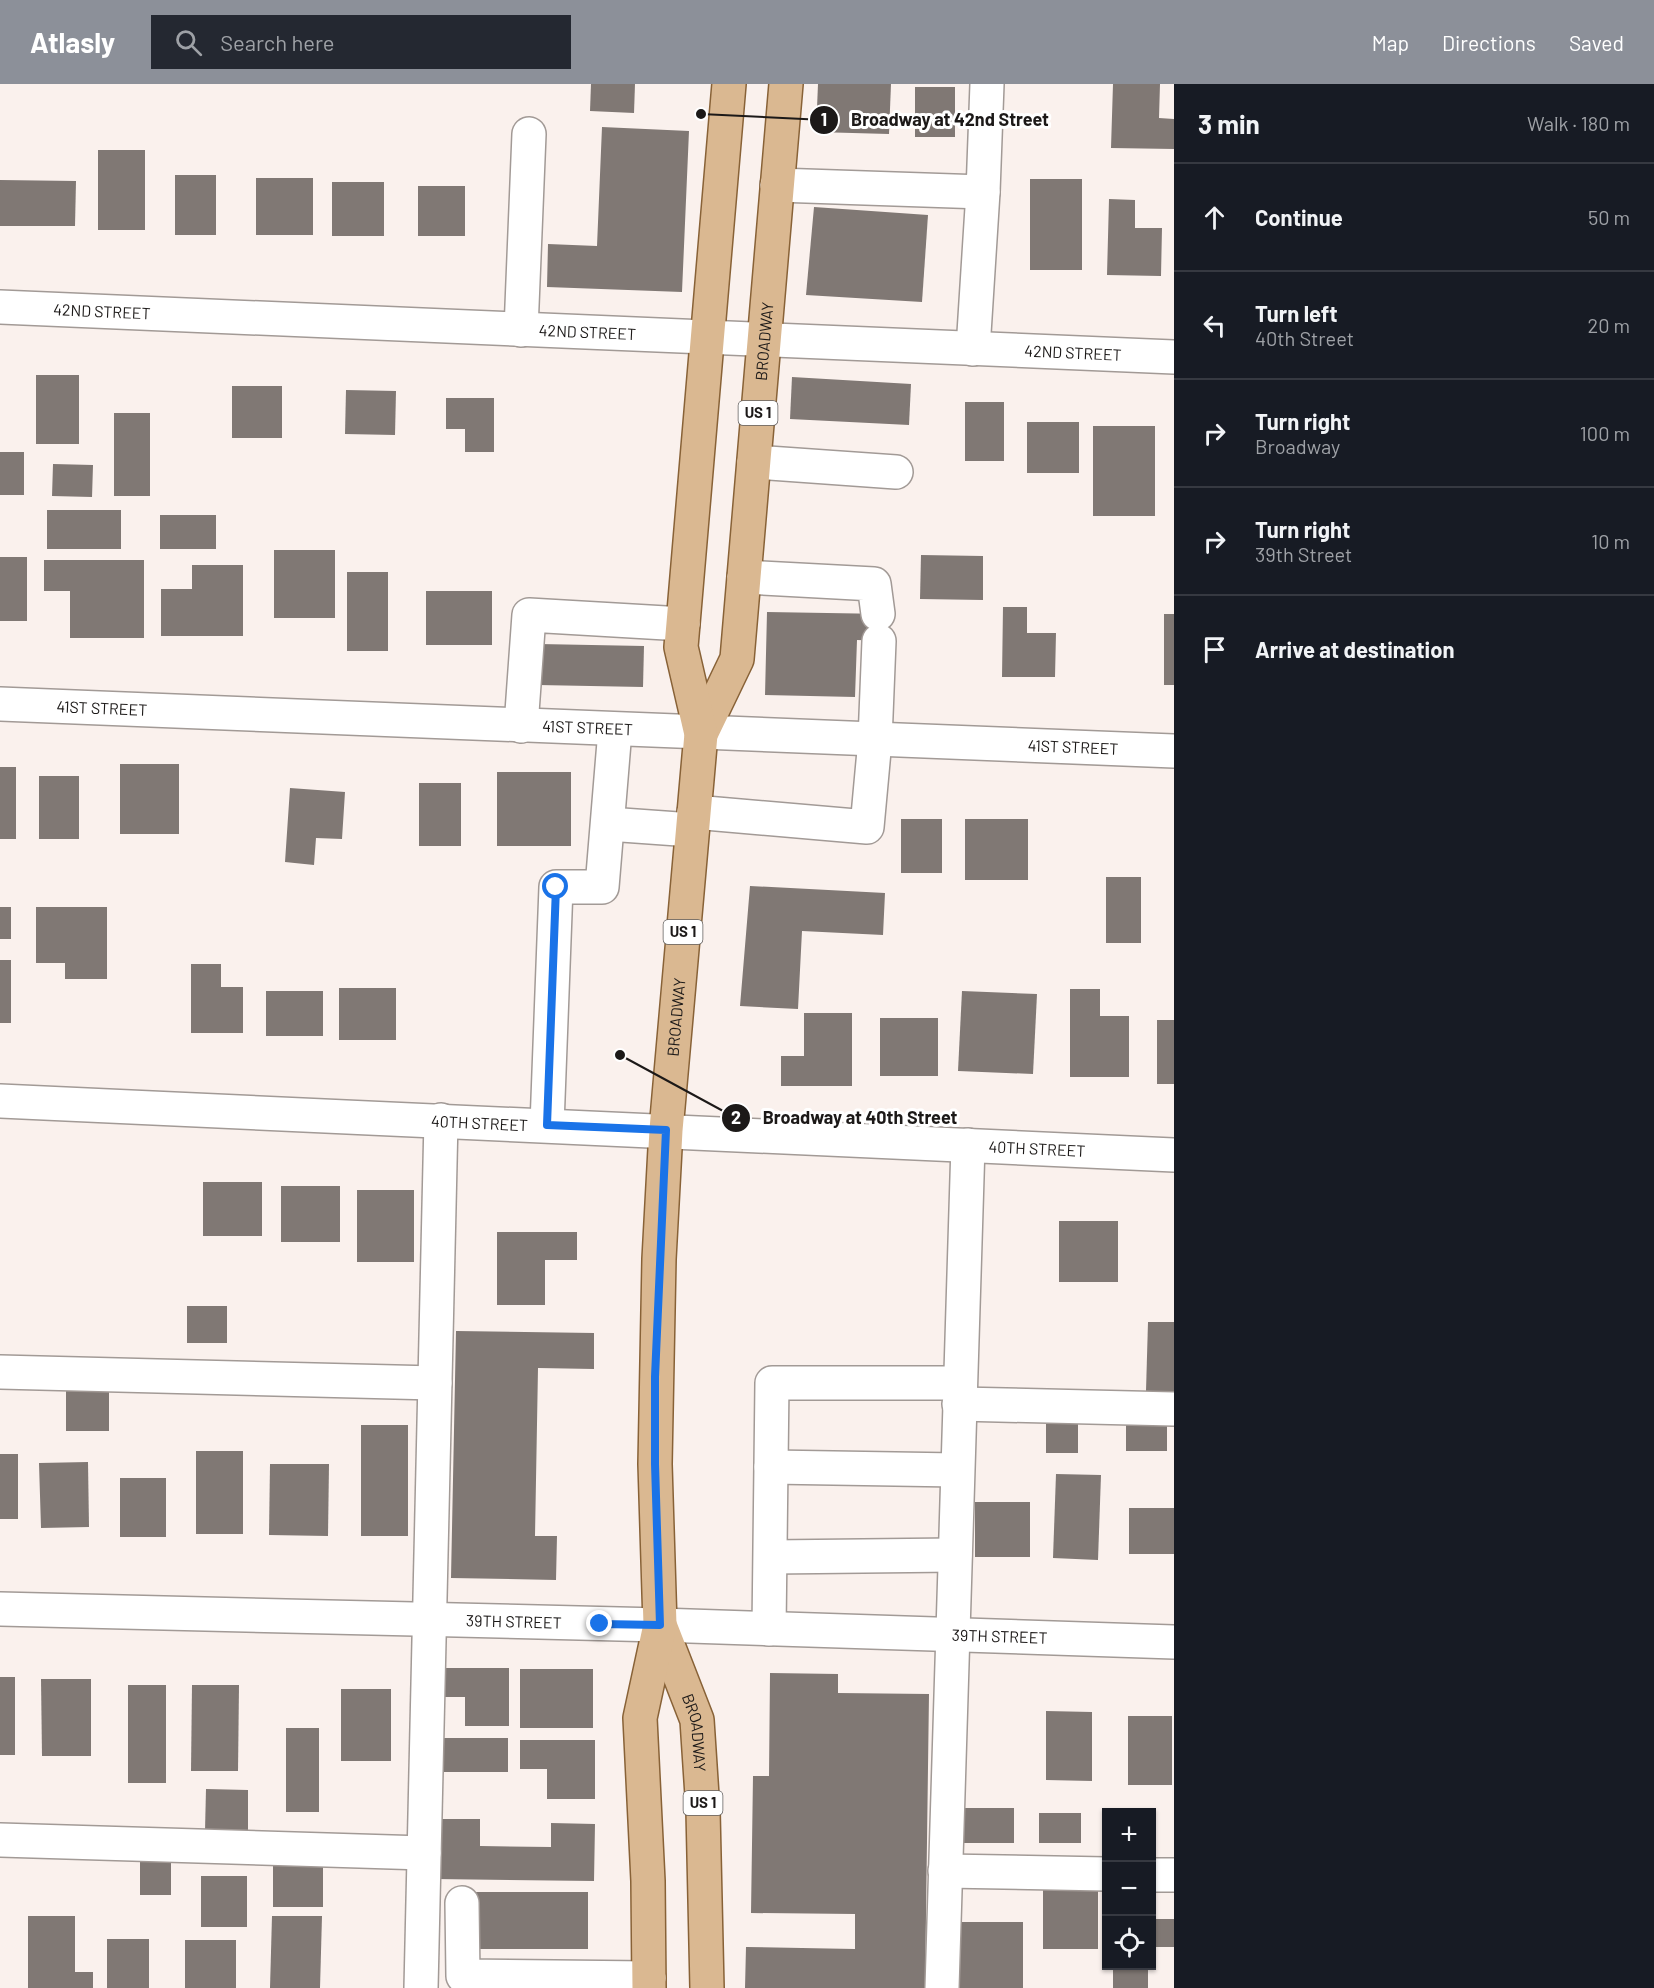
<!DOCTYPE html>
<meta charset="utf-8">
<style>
:root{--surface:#171b24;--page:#242831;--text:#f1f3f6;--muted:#9ea1a6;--line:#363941;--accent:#8c9099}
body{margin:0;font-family:Barlow,sans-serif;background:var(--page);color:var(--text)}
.controls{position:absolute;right:18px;bottom:18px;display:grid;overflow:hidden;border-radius:0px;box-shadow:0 2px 4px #0004}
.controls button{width:54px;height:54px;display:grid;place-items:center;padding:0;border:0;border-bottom:2px solid var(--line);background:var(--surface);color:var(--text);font:30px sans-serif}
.stop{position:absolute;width:18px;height:18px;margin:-14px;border:4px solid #1a73e8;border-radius:50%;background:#fff}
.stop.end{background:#1a73e8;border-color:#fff;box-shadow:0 2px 6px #0008}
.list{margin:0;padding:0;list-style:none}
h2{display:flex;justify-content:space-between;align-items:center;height:78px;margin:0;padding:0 24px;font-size:26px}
h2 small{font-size:20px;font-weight:400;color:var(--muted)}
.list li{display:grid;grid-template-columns:39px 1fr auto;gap:18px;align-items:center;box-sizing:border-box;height:108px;padding:0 24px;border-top:2px solid var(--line)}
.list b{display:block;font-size:22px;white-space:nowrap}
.list p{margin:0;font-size:20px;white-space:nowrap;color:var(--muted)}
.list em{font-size:20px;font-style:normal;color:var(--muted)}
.icon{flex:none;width:33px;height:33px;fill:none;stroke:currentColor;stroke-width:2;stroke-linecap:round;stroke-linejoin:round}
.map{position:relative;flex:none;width:1174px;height:1904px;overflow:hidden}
header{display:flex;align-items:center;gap:36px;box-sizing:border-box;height:84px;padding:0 30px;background:var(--accent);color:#fff}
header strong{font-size:28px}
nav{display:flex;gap:33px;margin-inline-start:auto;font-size:21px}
.search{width:420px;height:54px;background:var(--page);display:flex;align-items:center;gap:15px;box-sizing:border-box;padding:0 21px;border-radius:0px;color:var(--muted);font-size:22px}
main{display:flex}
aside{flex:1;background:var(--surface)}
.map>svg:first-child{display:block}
</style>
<header>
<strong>Atlasly</strong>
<div class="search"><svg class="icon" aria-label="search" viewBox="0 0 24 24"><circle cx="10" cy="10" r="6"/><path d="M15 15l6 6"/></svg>Search here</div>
<nav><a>Map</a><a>Directions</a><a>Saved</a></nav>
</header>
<main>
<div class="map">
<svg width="1174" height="1904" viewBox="0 0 1174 1904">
<rect width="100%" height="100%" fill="#faf1ed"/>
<g fill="#807874">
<path d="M591 0H635L634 29 590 27Z"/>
<path d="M818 0H891L889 50 816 48Z"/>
<path d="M1113 0H1160L1159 34 1174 35V65L1111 64Z"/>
<rect x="915" y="3" width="40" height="50"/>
<path d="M602 43 689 47 682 208 547 203 548 160 597 162Z"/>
<rect x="98" y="66" width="47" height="80"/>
<rect x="175" y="91" width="41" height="60"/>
<rect x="256" y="94" width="57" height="57"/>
<rect x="1030" y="95" width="52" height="91"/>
<path d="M0 96 76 97 75 142H0Z"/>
<rect x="332" y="98" width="52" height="54"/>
<rect x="418" y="102" width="47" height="50"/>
<path d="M1109 115 1135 116V144H1162L1161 192 1107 191Z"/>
<path d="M814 123 928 131 922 218 806 211Z"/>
<rect x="36" y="291" width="43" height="69"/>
<path d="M792 293 911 300 909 341 790 335Z"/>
<rect x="232" y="302" width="50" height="52"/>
<path d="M346 306 396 307 395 351 345 350Z"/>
<path d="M446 314H494V368H465V345H446Z"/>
<rect x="965" y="318" width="39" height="59"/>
<rect x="114" y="329" width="36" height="83"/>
<rect x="1027" y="338" width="52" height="51"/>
<rect x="1093" y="342" width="62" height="90"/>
<rect x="0" y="368" width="24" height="43"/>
<path d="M53 380 93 381 92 413 52 412Z"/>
<rect x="47" y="426" width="74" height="39"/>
<rect x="160" y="431" width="56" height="34"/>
<rect x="274" y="466" width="61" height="68"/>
<path d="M921 471 983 472V516L920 515Z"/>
<rect x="0" y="473" width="27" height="64"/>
<path d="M44 476H144V554H70V507H44Z"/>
<path d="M192 481H243V552H161V505H192Z"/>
<rect x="347" y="488" width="41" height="79"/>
<rect x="426" y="507" width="66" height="54"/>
<path d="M1003 523H1027V549H1056L1055 593H1002Z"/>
<path d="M767 528 887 530V557L857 556 855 613 765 611Z"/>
<rect x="1164" y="530" width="10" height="71"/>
<path d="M539 560 644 562 643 603 538 601Z"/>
<rect x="120" y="680" width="59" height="70"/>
<rect x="0" y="683" width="16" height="72"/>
<rect x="497" y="688" width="74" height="74"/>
<rect x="39" y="692" width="40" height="63"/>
<rect x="419" y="699" width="42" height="63"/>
<path d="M290 704 345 708 342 755 316 754 314 781 285 778Z"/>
<rect x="901" y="735" width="41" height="54"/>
<rect x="965" y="735" width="63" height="61"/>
<rect x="1106" y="793" width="35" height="66"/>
<path d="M750 802 885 809 883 851 802 847 798 925 740 922Z"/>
<rect x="0" y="823" width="11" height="32"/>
<path d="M36 823H107V895H65V879H36Z"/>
<rect x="0" y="876" width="11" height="63"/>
<path d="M191 880H221V903H243V949H191Z"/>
<rect x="339" y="904" width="57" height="52"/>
<path d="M1070 905H1100V932H1129V993H1070Z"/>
<rect x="266" y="907" width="57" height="45"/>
<path d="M962 907 1037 910 1033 990 958 987Z"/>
<path d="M804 929H852V1002H781V972H804Z"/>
<rect x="880" y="934" width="58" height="58"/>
<rect x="1157" y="936" width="17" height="64"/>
<rect x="203" y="1098" width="59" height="54"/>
<rect x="281" y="1102" width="59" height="56"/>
<rect x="357" y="1106" width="57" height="72"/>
<rect x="1059" y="1137" width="59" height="61"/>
<path d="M497 1148H577V1176H545V1221H497Z"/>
<rect x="187" y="1222" width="40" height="37"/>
<path d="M1148 1238H1174V1308L1146 1307Z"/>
<path d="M456 1247 594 1249V1285L538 1284 535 1452H557L556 1496 451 1494Z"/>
<rect x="66" y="1304" width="43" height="43"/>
<rect x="1046" y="1334" width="32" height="35"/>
<rect x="1126" y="1334" width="41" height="33"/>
<rect x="361" y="1341" width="47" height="111"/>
<rect x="196" y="1367" width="47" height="83"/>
<rect x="0" y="1370" width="18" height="65"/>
<path d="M88 1378 89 1443 41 1444 39 1379Z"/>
<path d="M270 1380H329L328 1452 269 1451Z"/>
<path d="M1056 1390 1101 1391 1098 1476 1053 1474Z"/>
<rect x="120" y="1394" width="46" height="59"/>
<rect x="975" y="1418" width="55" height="55"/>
<rect x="1129" y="1424" width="45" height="46"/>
<path d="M438 1584H509V1642H465V1613H438Z"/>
<rect x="520" y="1585" width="73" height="59"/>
<path d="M770 1589 838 1590V1609L929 1610 925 1904H745L746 1863 855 1865V1830L751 1829 753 1692H769Z"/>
<rect x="0" y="1593" width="15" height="78"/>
<path d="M41 1595H91V1672H42Z"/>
<rect x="128" y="1601" width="38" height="98"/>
<path d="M192 1601H239L238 1687H191Z"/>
<rect x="341" y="1605" width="50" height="72"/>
<path d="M1046 1627 1092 1628V1697L1046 1696Z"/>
<rect x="1128" y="1632" width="44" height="69"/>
<rect x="286" y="1644" width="33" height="84"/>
<rect x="435" y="1654" width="73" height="34"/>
<path d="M520 1656H595V1715H547V1685H520Z"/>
<path d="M206 1705 248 1706V1748L205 1747Z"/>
<rect x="962" y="1724" width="52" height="35"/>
<rect x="1039" y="1729" width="42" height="30"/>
<path d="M436 1735H480V1762L551 1763V1739L595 1740 594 1797 435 1795Z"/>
<rect x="140" y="1775" width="31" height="36"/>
<rect x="273" y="1777" width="50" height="46"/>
<rect x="201" y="1792" width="46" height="51"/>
<rect x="1043" y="1804" width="55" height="61"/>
<rect x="471" y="1808" width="117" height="57"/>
<path d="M28 1832H75V1888H93V1904H28Z"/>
<path d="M272 1832H322L320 1904H270Z"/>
<rect x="1152" y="1835" width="22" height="28"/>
<rect x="959" y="1838" width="64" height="66"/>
<rect x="107" y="1855" width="42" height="49"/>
<rect x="185" y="1856" width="51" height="48"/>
<rect x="1113" y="1882" width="35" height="22"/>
</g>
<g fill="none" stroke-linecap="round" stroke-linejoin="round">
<defs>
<g id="minor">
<path d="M777 101 983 108 987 0"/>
<path id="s1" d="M0 223 1174 273"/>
<path d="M521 246 529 50"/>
<path d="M973 265 983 108"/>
<path d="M754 378 896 388"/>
<path d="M744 493 874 500 878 530"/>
<path id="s2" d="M0 620 1174 667"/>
<path d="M521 642 529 531 683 540"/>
<path d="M694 728 867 743 875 656 879 557"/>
<path d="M608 740 692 746"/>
<path id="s3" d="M0 1017 1174 1071"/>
<path d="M547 1041 556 803H602L615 646"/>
<path d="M0 1288 435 1299"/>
<path d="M959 1320 1174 1325"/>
<path d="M771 1383 957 1386"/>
<path d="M771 1473 955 1471"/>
<path id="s4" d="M0 1525 660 1541 1174 1558"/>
<path d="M769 1545 772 1299H960"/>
<path d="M0 1756 424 1769"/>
<path d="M945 1787 1106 1790"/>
<path d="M1152 1791H1174"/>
<path d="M462 1819 463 1892 649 1894"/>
<path d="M421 1904 441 1036"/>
<path d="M942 1904 968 1061"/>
</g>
<g id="major">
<path id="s5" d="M701 650 737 575 786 0"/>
<path id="s6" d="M660 1541 697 1636 703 1727 707 1904"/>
<path id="s7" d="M649 1904 648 1797 640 1634 660 1541 655 1380 659 1175 666 1046 701 650 681 563 729 0"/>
</g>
</defs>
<use href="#minor" stroke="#a29a96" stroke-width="36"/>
<use href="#major" stroke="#886237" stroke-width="36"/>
<use href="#minor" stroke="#fff" stroke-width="33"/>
<use href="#major" stroke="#dab891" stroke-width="33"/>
</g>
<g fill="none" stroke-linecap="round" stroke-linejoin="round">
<path stroke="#1a73e8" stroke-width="8" d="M556 803 547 1041 666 1046 655 1293V1380L660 1541 600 1540"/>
</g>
<g text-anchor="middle" stroke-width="6" stroke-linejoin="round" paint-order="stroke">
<g fill="#fff" stroke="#605e5d" stroke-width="1.5">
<rect x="738.5" y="317" width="39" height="24" rx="4.5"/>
<rect x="663.5" y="836" width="39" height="24" rx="4.5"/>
<rect x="683.5" y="1707" width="39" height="24" rx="4.5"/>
</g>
<g font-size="15" font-weight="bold" fill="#1c1918">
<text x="758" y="334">US 1</text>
<text x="683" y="853">US 1</text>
<text x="703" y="1724">US 1</text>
</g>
<g font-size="16" fill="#1c1918" stroke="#fff">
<text dy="6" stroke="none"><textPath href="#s1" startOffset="102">42ND STREET</textPath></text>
<text dy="6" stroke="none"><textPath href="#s1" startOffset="588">42ND STREET</textPath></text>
<text dy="6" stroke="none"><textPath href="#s5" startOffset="402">BROADWAY</textPath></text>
<text dy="6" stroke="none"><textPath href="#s1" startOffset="1074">42ND STREET</textPath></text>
<text dy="6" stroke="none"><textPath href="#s2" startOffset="102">41ST STREET</textPath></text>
<text dy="6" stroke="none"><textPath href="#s2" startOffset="588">41ST STREET</textPath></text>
<text dy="6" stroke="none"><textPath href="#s2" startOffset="1074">41ST STREET</textPath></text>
<text dy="6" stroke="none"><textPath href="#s7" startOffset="974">BROADWAY</textPath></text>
<text dy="6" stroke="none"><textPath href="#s3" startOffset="480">40TH STREET</textPath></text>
<text dy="6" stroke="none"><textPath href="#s3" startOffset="1038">40TH STREET</textPath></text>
<text dy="6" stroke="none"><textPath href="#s4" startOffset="514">39TH STREET</textPath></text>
<text dy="6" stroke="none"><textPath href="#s4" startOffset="1000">39TH STREET</textPath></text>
<text dy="6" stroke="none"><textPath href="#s6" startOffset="114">BROADWAY</textPath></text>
</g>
</g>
<path fill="none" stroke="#1c1918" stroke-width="2" d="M701 30L824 36M620 971L736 1034"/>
<g fill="#1c1918" stroke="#fff" stroke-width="2">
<circle cx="701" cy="30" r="6"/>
<circle cx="620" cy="971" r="6"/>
<circle cx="824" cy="36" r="15"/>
<circle cx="736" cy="1034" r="15"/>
</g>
<g font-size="18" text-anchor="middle" font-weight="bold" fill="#fff">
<text x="824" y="42">1</text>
<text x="736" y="1040">2</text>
</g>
<g font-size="18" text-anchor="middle" font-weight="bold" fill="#1c1918" stroke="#fff" stroke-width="6" stroke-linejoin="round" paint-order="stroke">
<text x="950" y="42">Broadway at 42nd Street</text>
<text x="860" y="1040">Broadway at 40th Street</text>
</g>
</svg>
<div class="controls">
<button>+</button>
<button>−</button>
<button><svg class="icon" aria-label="locate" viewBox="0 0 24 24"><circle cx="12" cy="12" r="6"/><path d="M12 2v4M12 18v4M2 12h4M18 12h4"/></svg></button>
</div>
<div class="stop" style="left:556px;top:803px"></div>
<div class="stop end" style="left:600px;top:1540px"></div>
</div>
<aside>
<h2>3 min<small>Walk · 180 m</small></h2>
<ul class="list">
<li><svg class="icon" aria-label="ahead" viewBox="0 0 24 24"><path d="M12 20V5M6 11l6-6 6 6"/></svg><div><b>Continue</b></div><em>50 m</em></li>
<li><svg class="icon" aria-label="left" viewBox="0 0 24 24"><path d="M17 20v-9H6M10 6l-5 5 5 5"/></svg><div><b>Turn left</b><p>40th Street</p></div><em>20 m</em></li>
<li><svg class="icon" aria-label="right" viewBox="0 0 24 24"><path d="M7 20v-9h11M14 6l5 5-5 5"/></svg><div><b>Turn right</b><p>Broadway</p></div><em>100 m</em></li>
<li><svg class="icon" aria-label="right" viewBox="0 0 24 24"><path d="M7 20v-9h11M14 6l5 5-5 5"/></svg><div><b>Turn right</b><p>39th Street</p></div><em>10 m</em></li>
<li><svg class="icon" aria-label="arrive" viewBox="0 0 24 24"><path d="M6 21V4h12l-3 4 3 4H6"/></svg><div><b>Arrive at destination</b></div></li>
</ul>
</aside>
</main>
